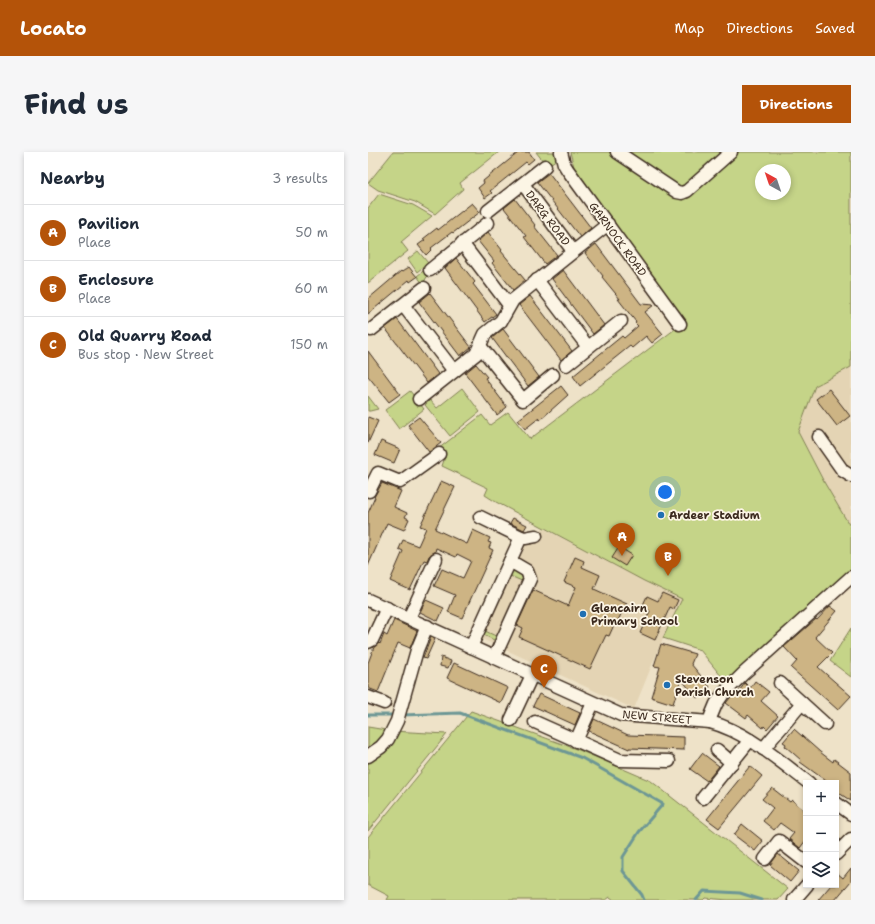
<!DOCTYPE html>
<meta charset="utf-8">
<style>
:root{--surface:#fff;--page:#f6f6f7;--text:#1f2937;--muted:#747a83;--line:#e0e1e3;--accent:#b45309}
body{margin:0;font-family:"Shantell Sans",sans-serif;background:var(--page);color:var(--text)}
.controls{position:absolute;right:12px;bottom:12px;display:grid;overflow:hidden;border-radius:0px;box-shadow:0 2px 6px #0003}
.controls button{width:36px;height:36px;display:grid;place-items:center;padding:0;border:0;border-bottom:1px solid var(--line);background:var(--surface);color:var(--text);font:20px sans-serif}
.compass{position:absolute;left:387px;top:12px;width:36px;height:36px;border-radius:50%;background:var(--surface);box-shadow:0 2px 6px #0003;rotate:320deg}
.you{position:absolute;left:297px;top:340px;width:14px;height:14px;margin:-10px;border:3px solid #fff;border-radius:50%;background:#1a73e8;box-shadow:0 0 0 6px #1a73e833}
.badge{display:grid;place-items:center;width:26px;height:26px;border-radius:50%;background:var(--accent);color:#fff;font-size:13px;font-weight:700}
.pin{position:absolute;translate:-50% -33px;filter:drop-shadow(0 1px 2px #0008)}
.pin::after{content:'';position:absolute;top:21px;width:14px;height:12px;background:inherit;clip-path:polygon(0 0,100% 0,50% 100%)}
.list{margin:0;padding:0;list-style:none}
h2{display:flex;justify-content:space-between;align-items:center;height:52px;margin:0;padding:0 16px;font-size:17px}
h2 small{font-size:13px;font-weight:400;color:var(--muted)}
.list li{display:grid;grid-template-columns:26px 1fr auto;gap:12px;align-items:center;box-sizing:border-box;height:56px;padding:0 16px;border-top:1px solid var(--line)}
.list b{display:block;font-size:15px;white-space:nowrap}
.list p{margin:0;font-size:13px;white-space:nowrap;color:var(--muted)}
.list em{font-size:13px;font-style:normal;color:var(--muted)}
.icon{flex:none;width:22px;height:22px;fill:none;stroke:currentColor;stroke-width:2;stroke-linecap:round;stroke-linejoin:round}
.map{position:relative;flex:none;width:483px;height:748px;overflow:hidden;border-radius:0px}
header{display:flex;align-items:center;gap:24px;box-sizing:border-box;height:56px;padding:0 20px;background:var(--accent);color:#fff}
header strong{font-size:19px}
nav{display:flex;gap:22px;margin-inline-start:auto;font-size:14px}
.intro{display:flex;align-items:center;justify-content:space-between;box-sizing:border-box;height:96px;padding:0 24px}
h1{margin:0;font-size:28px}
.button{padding:10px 18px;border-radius:0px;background:var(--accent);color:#fff;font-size:14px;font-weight:700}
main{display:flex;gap:24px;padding:0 24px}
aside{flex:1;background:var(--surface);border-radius:0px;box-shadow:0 2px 6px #0003}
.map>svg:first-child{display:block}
</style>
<header>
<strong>Locato</strong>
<nav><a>Map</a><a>Directions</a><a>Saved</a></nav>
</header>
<div class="intro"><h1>Find us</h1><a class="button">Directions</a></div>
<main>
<aside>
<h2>Nearby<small>3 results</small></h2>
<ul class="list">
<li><span class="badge">A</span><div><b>Pavilion</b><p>Place</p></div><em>50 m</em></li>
<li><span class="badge">B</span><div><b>Enclosure</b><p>Place</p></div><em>60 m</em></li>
<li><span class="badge">C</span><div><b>Old Quarry Road</b><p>Bus stop · New Street</p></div><em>150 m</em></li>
</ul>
</aside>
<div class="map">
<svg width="483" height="748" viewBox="0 0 483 748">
<rect width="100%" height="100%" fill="#eee2c8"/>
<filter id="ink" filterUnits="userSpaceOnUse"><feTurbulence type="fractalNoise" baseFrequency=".025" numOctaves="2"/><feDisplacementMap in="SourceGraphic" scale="8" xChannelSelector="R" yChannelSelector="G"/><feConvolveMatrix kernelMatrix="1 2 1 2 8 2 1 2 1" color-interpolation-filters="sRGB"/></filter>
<g filter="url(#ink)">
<g fill="#e4d4b4">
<path d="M483 215V376L456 330 430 280 447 234Z"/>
<path d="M175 376 276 429 314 447 295 486 266 557 112 486 153 396 170 386Z"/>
</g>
<g fill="#c5d488" stroke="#807f53" fill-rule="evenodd">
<path d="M25 0H131L92 31 95 37 67 62 47 50 10 38 0 31Z"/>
<path d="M168 0H187L189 7 179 14Z"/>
<path d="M202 0H483V215L447 234 430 280 456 330 483 376V419L358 530 332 498 295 486 314 447 276 429 128 350 117 343 120 336 74 314 77 305 70 297 114 263 122 273 140 260 162 287 315 171 301 147 206 15ZM393 18H417V42H393Z"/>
<path d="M11 42 45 53 64 64 33 90 40 99 0 131V56Z"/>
<path d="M50 99 60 111 49 120 40 107Z"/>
<path d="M59 116 62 119 55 132 49 124Z"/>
<path d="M94 236 112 260 82 284 57 253 62 248 69 256Z"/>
<path d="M42 239 56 257 31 277 17 258Z"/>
<path d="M0 244 10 257 2 259H0Z"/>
<path d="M149 418 155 421 156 430 140 423 143 420Z"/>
<path d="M483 476V525L462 509Z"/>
<path d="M115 478 130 485 128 489 114 482Z"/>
<path d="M103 559 211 598 283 629 420 737 410 748H360L337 746 335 748H246L242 745 238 748H19L21 744 0 733V685Z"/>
<path d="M0 575 24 579 79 582 0 679Z"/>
</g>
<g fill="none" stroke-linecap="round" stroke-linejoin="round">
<g stroke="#6d9795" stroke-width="3">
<path d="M0 563H28"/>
<path d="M34 563 92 561 214 606 295 652 271 680 255 705V719L274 743 276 748"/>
<path d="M328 748 336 739 372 741 394 748"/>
</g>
</g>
<g fill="#cdb484" stroke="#3b2a1e">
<path d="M151 0H161L166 7 160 12 158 10 122 39 124 41 117 46 110 36 116 31 115 29Z"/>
<path d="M181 21 223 76 212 85 169 30Z"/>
<path d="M147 47 167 73 166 74 189 103 177 112 156 85 158 84 136 56Z"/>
<path d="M104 51 112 60 85 81 84 80 63 96 64 97 58 103 50 93 57 88 55 87 69 76 70 78Z"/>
<path d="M120 80 134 98 133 99 157 128 145 138 124 111 126 109 110 89Z"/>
<path d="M228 92 273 152 286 153 277 160 295 182 284 191 278 184 264 196 262 194 212 234 205 224 254 184 256 186 270 174 267 171 268 170 250 147H252L234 125 235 124 217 101Z"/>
<path d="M88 106 107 130 105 132 128 162 117 170 77 116Z"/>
<path d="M41 115 49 125 42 130 41 128 0 162V147L33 119 34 120Z"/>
<path d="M195 118 236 173 225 182 184 127Z"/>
<path d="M62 141 103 195 92 204 51 150Z"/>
<path d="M162 144 204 199 193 208 151 153Z"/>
<path d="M29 167 70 222 59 231 17 176Z"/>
<path d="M135 177 171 225 160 234 124 186Z"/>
<path d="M0 199 32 242 21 250 0 224Z"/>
<path d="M108 212 119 225 117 226 139 255 129 263 97 221Z"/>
<path d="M193 234 200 243 172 268 171 266 157 277 150 268Z"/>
<path d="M461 237 482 264 469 274 448 247Z"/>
<path d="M0 265 10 269 0 291Z"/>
<path d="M51 265 73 291 61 300 40 273Z"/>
<path d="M13 289 32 297 26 311 7 303Z"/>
<path d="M73 329 87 335 67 377 99 392 105 378 122 386 120 390 123 391 121 396 125 398 94 466 80 460 87 443 66 434 74 417 95 426 103 409 89 402 88 405 68 396 67 400 61 404 59 409 56 408 42 438 22 429 35 399 31 397 35 388 50 394 58 376 52 374Z"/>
<path d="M14 331 33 339 26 355 39 361 37 365 41 367 36 378 19 371 0 414V361L7 345H6Z"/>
<path d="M145 366 159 373 156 378 142 371Z"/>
<path d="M251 395 264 403 257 414 244 406Z"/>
<path d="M207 405 216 409 214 415 232 423 226 437 259 452 255 460H254L248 473H246L241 484 238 483 222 517 151 485 155 476 149 473 165 438 200 454 208 435 196 430Z"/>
<path d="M294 441 310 448 306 457 302 455 287 488 272 481 282 459 274 455 279 444 290 449Z"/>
<path d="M58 448 76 456 70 469 52 460Z"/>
<path d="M462 454 469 459 447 485 464 501 450 515 483 544 470 558 423 516 429 509 416 495 448 467 449 468Z"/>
<path d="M26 468 49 479 42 496 30 491 10 540 0 536V511L6 495 11 491 12 492 16 482 19 484Z"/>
<path d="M63 485 67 487 58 507 55 506Z"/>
<path d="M293 492 327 502 323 512 342 535 329 546 313 527 305 552 283 545 292 515 286 514Z"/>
<path d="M73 505 83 509 80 516 72 514Z"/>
<path d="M86 511 140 536 133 551 79 526Z"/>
<path d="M387 529 401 540 393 549 410 564 399 577 396 574 395 576 380 563 378 566 358 551 367 540 369 542 377 531 382 536Z"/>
<path d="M171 542 212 561 207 573 165 554Z"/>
<path d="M226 567 260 583 316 585V598L261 596V597L221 579Z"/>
<path d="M426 577 452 600 465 610 466 607 483 620V649L468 639V631H461L432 610 433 608 417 594 418 592 415 590Z"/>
<path d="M334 601 351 614 339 629 322 617Z"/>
<path d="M382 614 394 624 351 676 339 667Z"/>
<path d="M404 636 422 650 424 648 438 660V688L432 696 421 687 426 681 412 671 406 678 395 669 405 656 394 647Z"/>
<path d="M374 672 395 689 387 699 366 683Z"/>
<path d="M410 702 431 719 422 730 402 713Z"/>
<path d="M483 716V729L467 748H450L463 733H468V720L475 726Z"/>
</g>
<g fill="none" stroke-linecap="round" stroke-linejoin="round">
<defs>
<g id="minor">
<path d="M193 0 196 12 199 17 312 172"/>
<path d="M249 0 309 40 314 41 319 39 363 0"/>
<path d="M155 32 205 99"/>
<path d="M120 59 177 14"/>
<path d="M94 91 141 153"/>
<path d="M62 118 120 71"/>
<path d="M169 128 220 195"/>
<path d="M35 153 86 219"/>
<path d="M3 178 56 136"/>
<path d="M112 194 155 248 185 223"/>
<path d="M198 213 253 169"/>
<path d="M51 247 108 202 117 182 133 169 145 148 240 72"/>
<path d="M451 285 475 319 483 324"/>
<path d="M0 338 1 339 10 321 32 330 71 302"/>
<path d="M112 365 153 385 157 386 168 384"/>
<path d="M142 409 153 385"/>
<path d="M0 448 253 563 342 570C379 580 410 608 441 631"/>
<path d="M41 466 68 407"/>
<path d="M0 490 4 488 19 456"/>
<path d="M103 495 142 409 159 419 162 427 126 506"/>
<path d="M412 531 457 572"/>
<path d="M0 545 16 551"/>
<path d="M143 568 164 523"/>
<path d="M167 570 252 608 301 609"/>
<path d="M342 570 343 564 348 552 355 542 375 522 483 425"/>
<path d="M208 589 225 551"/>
<path d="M395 597 434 551"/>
<path d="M349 598 364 611"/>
<path d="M0 604 13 595 20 587 29 569 49 498 59 474"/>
<path d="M335 646 382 588"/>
<path d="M468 651 483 662"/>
<path d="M468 702 483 687"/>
<path d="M397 707 411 689 438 710"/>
<path d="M426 748 439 733"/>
</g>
</defs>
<use href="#minor" stroke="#3b2a1e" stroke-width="15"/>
<use href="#minor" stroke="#fcf5e5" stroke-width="12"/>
</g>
</g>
<g fill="#1f6fb2" stroke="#fcf5e5" stroke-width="1.5">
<circle cx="293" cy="363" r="4"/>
<circle cx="215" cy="462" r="4"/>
<circle cx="299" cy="533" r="4"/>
</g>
<g text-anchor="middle" stroke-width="3.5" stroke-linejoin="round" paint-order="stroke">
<g font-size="11" fill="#3b2a1e" stroke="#fcf5e5">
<text transform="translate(180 66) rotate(53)" y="4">DARG ROAD</text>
<text transform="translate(250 87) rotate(54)" y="4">GARNOCK ROAD</text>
<text transform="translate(289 565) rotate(5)" y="4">NEW STREET</text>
</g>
<g font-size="11" font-weight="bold" fill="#3b2a1e" stroke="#fcf5e5" text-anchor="start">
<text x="301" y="367">Ardeer Stadium</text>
<text x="223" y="460">Glencairn<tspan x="223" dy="13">Primary School</tspan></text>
<text x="307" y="531">Stevenson<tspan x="307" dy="13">Parish Church</tspan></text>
</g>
</g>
</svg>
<div class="controls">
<button>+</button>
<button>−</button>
<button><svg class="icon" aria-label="layers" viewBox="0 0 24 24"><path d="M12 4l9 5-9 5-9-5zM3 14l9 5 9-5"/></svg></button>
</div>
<svg class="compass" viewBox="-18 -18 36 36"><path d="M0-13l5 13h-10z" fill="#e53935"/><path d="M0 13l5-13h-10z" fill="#747a83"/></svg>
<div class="you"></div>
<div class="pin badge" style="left:254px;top:404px">A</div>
<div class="pin badge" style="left:300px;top:424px">B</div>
<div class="pin badge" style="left:176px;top:536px">C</div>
</div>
</main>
